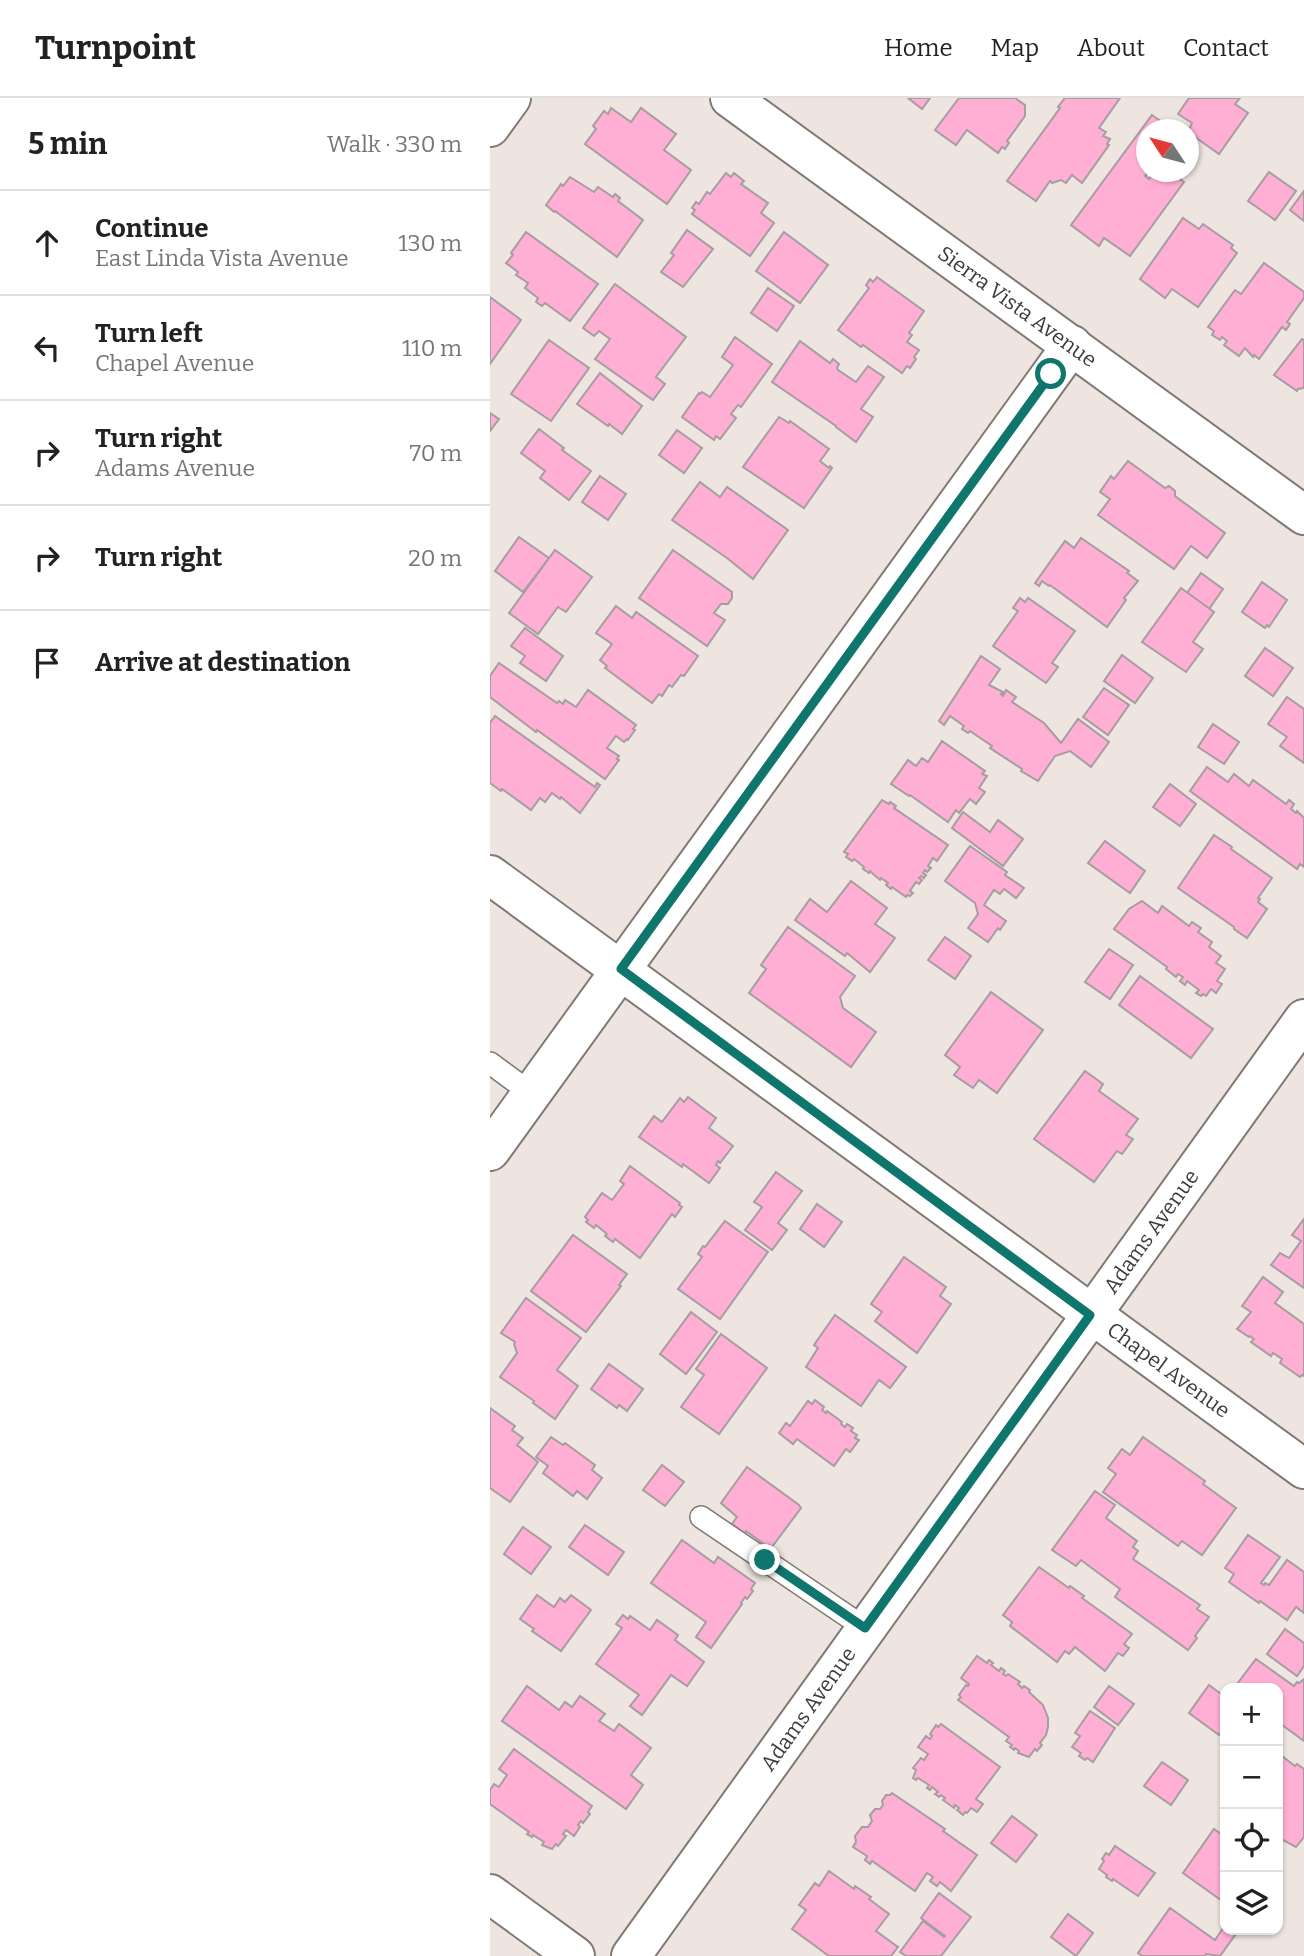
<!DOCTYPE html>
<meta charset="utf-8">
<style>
:root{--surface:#fff;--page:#f6f6f6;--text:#222;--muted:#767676;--line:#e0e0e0}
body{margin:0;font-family:Bitter,serif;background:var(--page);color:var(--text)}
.controls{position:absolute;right:21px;bottom:21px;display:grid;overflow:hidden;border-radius:14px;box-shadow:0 2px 5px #0004}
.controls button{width:63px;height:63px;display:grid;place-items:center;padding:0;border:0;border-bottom:2px solid var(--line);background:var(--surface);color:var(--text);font:35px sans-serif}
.compass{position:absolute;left:646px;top:21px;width:63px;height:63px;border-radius:50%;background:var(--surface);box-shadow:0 2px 5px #0004;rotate:306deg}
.stop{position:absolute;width:21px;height:21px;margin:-16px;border:5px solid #0f766e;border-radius:50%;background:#fff}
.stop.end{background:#0f766e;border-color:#fff;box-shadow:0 2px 7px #0008}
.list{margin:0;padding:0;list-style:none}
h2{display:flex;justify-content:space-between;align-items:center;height:91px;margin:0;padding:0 28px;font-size:30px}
h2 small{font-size:23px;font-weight:400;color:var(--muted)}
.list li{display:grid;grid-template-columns:46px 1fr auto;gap:21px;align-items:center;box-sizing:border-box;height:105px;padding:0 28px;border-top:2px solid var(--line)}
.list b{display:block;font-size:26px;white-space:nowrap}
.list p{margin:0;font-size:23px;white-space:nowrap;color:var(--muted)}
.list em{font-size:23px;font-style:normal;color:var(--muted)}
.icon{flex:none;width:38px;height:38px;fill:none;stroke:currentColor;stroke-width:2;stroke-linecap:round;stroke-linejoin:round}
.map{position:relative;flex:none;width:814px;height:1858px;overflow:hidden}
header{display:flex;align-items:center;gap:42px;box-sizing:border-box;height:98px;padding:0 35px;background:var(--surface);border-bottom:2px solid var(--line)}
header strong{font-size:33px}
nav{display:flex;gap:38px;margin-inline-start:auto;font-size:24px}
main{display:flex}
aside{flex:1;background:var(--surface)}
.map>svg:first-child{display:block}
</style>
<header>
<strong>Turnpoint</strong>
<nav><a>Home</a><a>Map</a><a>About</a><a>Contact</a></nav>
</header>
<main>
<aside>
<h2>5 min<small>Walk · 330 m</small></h2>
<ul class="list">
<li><svg class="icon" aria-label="ahead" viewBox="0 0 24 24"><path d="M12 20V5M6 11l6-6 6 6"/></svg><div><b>Continue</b><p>East Linda Vista Avenue</p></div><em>130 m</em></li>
<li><svg class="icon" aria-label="left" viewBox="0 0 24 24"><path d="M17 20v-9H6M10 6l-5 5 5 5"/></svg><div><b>Turn left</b><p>Chapel Avenue</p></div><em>110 m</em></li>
<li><svg class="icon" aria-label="right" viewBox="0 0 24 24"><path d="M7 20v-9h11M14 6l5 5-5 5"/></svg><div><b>Turn right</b><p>Adams Avenue</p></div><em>70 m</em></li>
<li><svg class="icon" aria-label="right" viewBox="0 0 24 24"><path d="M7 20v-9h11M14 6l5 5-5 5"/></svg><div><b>Turn right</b></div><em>20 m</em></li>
<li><svg class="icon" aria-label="arrive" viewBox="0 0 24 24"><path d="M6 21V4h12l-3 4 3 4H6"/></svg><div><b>Arrive at destination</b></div></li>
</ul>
</aside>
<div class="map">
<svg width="814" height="1858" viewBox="0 0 814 1858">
<rect width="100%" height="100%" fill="#eee4e0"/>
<g fill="#ffafd4" stroke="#a69da1" stroke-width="2">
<path d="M418 0H440L432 11Z"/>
<path d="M469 0H525L535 7V18L517 43 519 45 515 51 512 49 508 55 477 32 466 47 445 32Z"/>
<path d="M575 0H630L609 30 616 34 613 38 620 41 617 46 619 47 592 85 582 77 576 85 571 82 562 85 560 83 546 103 517 83 570 10 568 9Z"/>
<path d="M699 0H750L745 6 758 15 729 56 698 34 702 25 688 16Z"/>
<path d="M121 10 141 24 151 10 186 36 174 52 201 72 177 106 95 46 106 31 103 28 114 13 118 16Z"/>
<path d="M662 17 683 32H656V74H659L655 78 659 81 664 74H680L694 84 640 158 614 140 609 148 581 127Z"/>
<path d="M779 74 806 93 785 122 758 103Z"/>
<path d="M236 75 241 79 244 75 254 83 251 86 278 105 271 115 284 125 260 158 202 116 205 112 202 110 206 104 209 106 217 94 220 96Z"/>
<path d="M80 79 104 94 108 89 123 99 125 96 130 100 128 103 153 122 127 159 65 113 64 114 56 107 71 86 73 88Z"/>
<path d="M814 93V123L800 112Z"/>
<path d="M693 120 709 131 713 126 743 147 741 150 747 155 708 209 682 191 675 200 650 181Z"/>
<path d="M197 132 223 151 193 189 171 174 184 157 181 155Z"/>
<path d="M36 134 108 186 80 223 55 205 52 208 46 204 48 200 35 190 38 185 26 177 28 174 16 165 23 157 21 155Z"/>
<path d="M294 134 338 167 310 205 266 173Z"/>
<path d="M774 165 814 194V200L797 224 800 226 796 232 792 229 769 261 764 257 763 259 755 250 749 258 734 247 737 243 732 239 730 242 722 237 724 233 718 229 745 192 751 196Z"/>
<path d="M387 179 434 213 419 235 422 237 417 244 429 252 424 259 426 261 420 270 417 268 412 275 373 247 371 249 348 232 379 190 376 187 380 181 383 184Z"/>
<path d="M125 186 196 239 166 279 175 286 163 302 105 261 120 241 109 233 104 238 93 230Z"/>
<path d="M278 190 304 208 287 233 261 215Z"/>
<path d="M0 199 31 222 0 266Z"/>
<path d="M245 239 282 266 251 309 248 307 241 316 246 320 230 341 226 338 224 342 192 319 209 295 210 296 212 294 220 299 243 267 232 259Z"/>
<path d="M812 241 814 242V290L808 291 807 293 784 277Z"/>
<path d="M59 242 99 270 61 323 21 296Z"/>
<path d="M310 243 340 265 343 261 349 266 347 270 348 272 366 284 378 268 394 279 371 311 383 319 366 344 346 329V328L282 284Z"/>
<path d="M110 275 152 308 132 336 119 326 118 328 87 306Z"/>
<path d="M0 315 9 321 0 333Z"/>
<path d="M289 319 299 325 300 323 339 351 330 363 339 370 340 368 342 370 314 410 253 369Z"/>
<path d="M49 331 74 350 72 352 101 373 79 402 50 380 55 373 31 355Z"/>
<path d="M187 332 212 350 194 375 169 357Z"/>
<path d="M638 363 675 390 679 388 685 393V398L735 435 717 460 701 448 684 471 608 417 620 401 610 394 621 378 624 381Z"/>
<path d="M110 378 136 396 118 422 92 404Z"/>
<path d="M210 384 230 399 237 389 298 432 263 481 237 460 182 422Z"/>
<path d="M29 439 59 460 33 494 5 473Z"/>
<path d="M591 440 639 473 637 475 648 483 634 500 636 502 617 529 560 487 559 488 552 483 549 488 545 485 575 443 584 450Z"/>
<path d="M65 452 102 479 76 514 68 509 48 536 19 515Z"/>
<path d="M183 452 242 494V500L238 506H231L224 515 235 522 217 548 149 500Z"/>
<path d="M711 475 733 491 719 511 697 495Z"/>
<path d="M772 484 797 502 779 529 777 527 775 530 752 514Z"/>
<path d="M691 490 724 514 703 544 713 551 696 574 652 544Z"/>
<path d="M530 500 535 504 538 500 585 533 562 565 568 569 556 585 503 548 528 513 523 510Z"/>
<path d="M126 508 142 520 146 514 208 558 194 578 191 577 182 589 179 587 172 598 169 596 162 605 115 570 117 568 110 562 122 546 106 535Z"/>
<path d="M35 530 73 558 56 583 30 565 35 558 21 548Z"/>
<path d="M775 550 803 570 783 598 755 578Z"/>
<path d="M632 557 663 580 645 605 614 583Z"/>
<path d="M491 558 510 571 499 587 513 594 511 596 513 598 516 592 526 599 522 604 554 625 571 645 588 621 619 644 601 669 580 653 565 658 548 683 531 673 532 671 500 650 502 648 480 633 478 635 472 631 474 628 460 618 454 627 449 623Z"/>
<path d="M9 565 67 605 69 603 73 606 75 602 86 609 98 592 146 627 143 631 145 632 138 642 137 641 134 644 126 638 117 650 129 658 127 661 129 662 115 681 47 632 46 634 0 599V578Z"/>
<path d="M614 590 639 607 618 637 593 619Z"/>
<path d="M797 599 814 611V665L790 648 797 639 778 626Z"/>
<path d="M5 618 105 689 107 685 110 687 90 715 71 699 70 701 62 695 55 704 50 700 41 712 12 691 11 693 0 685V625Z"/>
<path d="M723 626 749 644 734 666 708 649Z"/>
<path d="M452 643 495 673 492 676 497 678 489 690 495 694 486 706 480 701 469 715 466 712 458 724 420 697 419 698 401 686 418 662 426 668 432 660 438 664Z"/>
<path d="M717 669 738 684 744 676 759 688 763 682 796 706 799 702 804 706 801 711 806 715 807 713 814 720V769L810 766 807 771 700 693Z"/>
<path d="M680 686 706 706 690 728 663 709Z"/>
<path d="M392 702 399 706 400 704 406 708 404 710 458 747 447 763 443 760 438 768 441 770 437 774 435 772 433 775 436 777 434 780 431 778 429 780 432 782 429 786 426 784 420 793 423 795 420 798 417 797 416 799 402 789 401 791 396 787 398 785 391 780 390 782 380 773 379 775 373 771 374 769 364 761 362 763 356 759 358 756 354 754Z"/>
<path d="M473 714 500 734 508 722 533 741 513 768 462 730Z"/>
<path d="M724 737 742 749 741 751 782 780 768 800 770 801 768 804 777 811 757 840 744 831V829L688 790Z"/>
<path d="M615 743 655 773 640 795 598 765Z"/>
<path d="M480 748 517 774 515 777 534 790 526 800 514 791 510 796 504 792 494 807 516 823 510 832 508 830 498 844 478 830 488 816 485 805 455 783Z"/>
<path d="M361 783 397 810 385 826 405 840 380 874 357 855 355 858 305 822 320 801 337 814Z"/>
<path d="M652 803 668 815 672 808 699 828 702 824 711 830 708 834 722 844 719 849 731 858 726 865 735 871 727 883 732 886 726 895 721 891 716 898 713 896 711 898 706 895 709 892 697 883 695 887 690 883 693 879 688 876 686 879 676 871 677 869 624 831 639 811Z"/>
<path d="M298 829 365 878 350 899 353 910 386 934 361 969 259 895 276 871 271 867Z"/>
<path d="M455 839 481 858 465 881 438 862Z"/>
<path d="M619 851 643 867 620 901 595 884Z"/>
<path d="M650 878 723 931 701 960 629 907Z"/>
<path d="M501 894 553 932 507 995 489 982 483 990 464 977 470 969 455 957Z"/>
<path d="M595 973 613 986 609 993 648 1021 636 1037 643 1041 632 1056 627 1053 604 1084 544 1041Z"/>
<path d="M198 999 226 1020 219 1030 243 1048 230 1065 228 1063 226 1067 230 1070 219 1085 193 1066 192 1069 149 1039 164 1018 172 1024 190 1000 194 1004Z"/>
<path d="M140 1068 190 1105 189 1107 192 1109 185 1119 182 1116 150 1160 125 1141 123 1144 115 1138 117 1136 106 1127 104 1130 96 1124 98 1122 95 1119 112 1095 122 1102 134 1086 130 1083Z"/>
<path d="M286 1074 312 1093 288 1125 297 1132 282 1152 255 1132 272 1109 264 1104Z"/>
<path d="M327 1106 352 1124 334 1149 310 1131Z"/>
<path d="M814 1121V1190L781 1167 790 1155 799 1160 811 1143 802 1137Z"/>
<path d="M235 1123 278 1154 230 1221 188 1191 212 1159 208 1156 213 1148 215 1149Z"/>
<path d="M83 1137 137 1176 129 1187 131 1188 96 1234 41 1193Z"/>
<path d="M414 1159 456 1189 450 1198 461 1206 427 1255 385 1223 392 1214 381 1206Z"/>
<path d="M773 1179 793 1194 785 1205 814 1226V1278L812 1277 810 1279 790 1265 792 1261 783 1255 781 1258 761 1244 764 1241 760 1238 759 1239 747 1231 761 1214 752 1208Z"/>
<path d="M36 1200 91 1240 67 1272 88 1288 65 1321 43 1305 44 1303 10 1279 27 1255 24 1246 25 1244 11 1235Z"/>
<path d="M201 1214 227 1234 196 1276 170 1256Z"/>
<path d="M345 1217 416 1269 400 1290 389 1282 371 1308 316 1269 328 1250 324 1247Z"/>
<path d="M231 1236 277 1270 229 1336 191 1309 214 1277 206 1271Z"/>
<path d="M119 1266 153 1291 137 1313 129 1307 127 1310 101 1291Z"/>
<path d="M325 1302 334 1309 332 1312 336 1315 337 1313 352 1324 351 1326 355 1329 357 1326 363 1330 361 1333 367 1337 365 1340 369 1342 360 1354 356 1351 344 1368 307 1341 303 1346 289 1335 296 1325 300 1328 318 1303 322 1306Z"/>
<path d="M0 1310 25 1328 22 1332 33 1340 27 1347 48 1364 20 1404 0 1390Z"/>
<path d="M61 1339 73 1347 75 1345 105 1367 102 1372 112 1380 97 1401 87 1393 83 1398 53 1375 58 1368 46 1359Z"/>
<path d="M653 1339 715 1383 713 1386 746 1410 712 1457 692 1443 688 1448 613 1394 626 1376 618 1370 632 1351 640 1357Z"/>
<path d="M172 1367 194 1384 175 1408 153 1392Z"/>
<path d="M257 1369 309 1407 311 1410 282 1449 279 1447 278 1449 256 1433 255 1436 242 1426 247 1419 231 1405Z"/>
<path d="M605 1393 625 1407 616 1420 647 1443 643 1449 648 1453 643 1461 710 1507 707 1511 719 1519 705 1538 707 1540 698 1552 625 1499 630 1491 591 1462 586 1468 562 1452Z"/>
<path d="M95 1427 134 1454 118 1477 79 1449Z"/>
<path d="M33 1429 61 1449 41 1476 14 1456Z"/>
<path d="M758 1437 790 1459 771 1485 774 1487 775 1485 779 1487 797 1462 814 1474V1515L806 1509 797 1522 770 1503 769 1505 763 1501 739 1484 744 1476 735 1470Z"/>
<path d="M192 1442 224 1465 228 1459 265 1485 261 1491 263 1493 257 1501 255 1499 251 1505 252 1506 221 1550 206 1539 216 1524 161 1485Z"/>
<path d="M549 1469 579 1490 580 1488 594 1498 592 1500 642 1536 634 1546 639 1550 633 1558 628 1555 615 1573 585 1549 579 1556 575 1553 567 1564 520 1528 522 1524 513 1517Z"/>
<path d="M47 1497 64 1509 70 1500 75 1504 81 1497 101 1512 71 1553 42 1533 44 1531 30 1521Z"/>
<path d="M133 1517 138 1521 140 1518 160 1532 167 1522 188 1537 185 1542 214 1564 197 1588 181 1577 152 1617 140 1608 149 1597 106 1566 132 1530 126 1526Z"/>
<path d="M795 1531 814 1545V1568L807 1578 777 1556Z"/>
<path d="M487 1558 497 1565 499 1562 503 1565 501 1567 509 1573 511 1570 515 1573 513 1576 516 1578 518 1576 530 1584 528 1586 532 1590 534 1588 540 1592 539 1594 553 1607 558 1620V1629L556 1637 550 1645 552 1647 547 1653 545 1651 539 1659 528 1655 529 1653 525 1650 524 1652 520 1649 522 1647 516 1643 519 1639 468 1602 471 1599 469 1597 476 1587 478 1588 479 1586 471 1580Z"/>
<path d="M766 1561 804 1588 807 1584 809 1585 814 1581V1643L788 1624V1590H744Z"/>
<path d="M719 1587 735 1599V1628L729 1637 699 1615Z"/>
<path d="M37 1588 69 1612 75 1604 82 1609 90 1598 115 1616 109 1623 124 1633 129 1626 161 1650 141 1677 153 1687 136 1711 12 1623Z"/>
<path d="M619 1588 644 1606 628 1627 604 1609Z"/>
<path d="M600 1613 625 1630 603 1664 597 1660 595 1662 589 1658 591 1655 582 1649 590 1638 585 1635Z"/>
<path d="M451 1626 510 1669 486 1701 493 1706 487 1714 481 1710 477 1715 475 1714 473 1717 467 1712 469 1710 465 1707 464 1710 453 1702 455 1700 451 1697 449 1699 445 1696 448 1694 442 1689 440 1692 437 1690 439 1687 428 1680 426 1682 423 1680 426 1672 423 1670 431 1660 434 1662 438 1656 428 1649 436 1638 440 1641 442 1638 440 1636 446 1627 448 1629Z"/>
<path d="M24 1651 102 1708 98 1714 100 1716 93 1725 91 1723 88 1727 90 1729 84 1738 76 1732 73 1736 76 1738 68 1748 66 1746 62 1751 52 1747 54 1744 43 1737 42 1739 37 1736 39 1734 0 1706V1692L4 1686 9 1689 17 1677 9 1671Z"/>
<path d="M788 1655 805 1668 807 1666 814 1671V1739L806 1749 789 1740 790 1737 788 1736Z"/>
<path d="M672 1664 698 1682 681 1707 654 1688Z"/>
<path d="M402 1695 455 1731 453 1733 487 1757 461 1793 450 1784 447 1788 440 1783 443 1779 437 1775 425 1793 382 1763 380 1766 375 1762 377 1758 363 1749 366 1744 365 1738 372 1729H378L382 1723 380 1717 385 1711H390L393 1707 392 1703 396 1697H400Z"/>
<path d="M522 1718 547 1737 526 1764 501 1745Z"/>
<path d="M724 1731 735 1739V1805L693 1775Z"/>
<path d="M625 1748 665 1775 648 1798 623 1781 622 1783 616 1779 617 1777 609 1771 614 1763 612 1761 616 1755 619 1757Z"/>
<path d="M339 1773 364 1791 365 1788 381 1799 379 1801 399 1816 386 1833 408 1849 401 1858H339L302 1831 316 1812 309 1807 325 1785 329 1788Z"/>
<path d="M449 1795 481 1819 451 1858H416L410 1854 433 1823 454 1839 455 1838 431 1820Z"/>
<path d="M680 1810 725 1842 735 1827V1832L748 1833 730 1858 716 1856 715 1858H652L648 1855Z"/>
<path d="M578 1816 603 1835 586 1858 561 1839Z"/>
</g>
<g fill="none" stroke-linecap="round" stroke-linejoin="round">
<defs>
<g id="lane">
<path d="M0 965 42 996"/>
<path d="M211 1419 375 1530"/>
</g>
<g id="street">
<path id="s1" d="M240 0 814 417"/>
<path d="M0 29 21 0"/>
<path d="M0 1053 582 247"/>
<path d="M0 1796 85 1858"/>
<path id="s2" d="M141 1858 814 921"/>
</g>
<g id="secondary">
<path id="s3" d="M0 777 814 1371"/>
</g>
</defs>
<use href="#lane" stroke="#817974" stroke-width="24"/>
<use href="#street" stroke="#817974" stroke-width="42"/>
<use href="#secondary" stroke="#817974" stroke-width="42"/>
<use href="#lane" stroke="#fff" stroke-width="21"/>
<use href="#street" stroke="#fff" stroke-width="38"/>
<use href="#secondary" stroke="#fff" stroke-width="38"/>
</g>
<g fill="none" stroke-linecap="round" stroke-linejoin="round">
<path stroke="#0f766e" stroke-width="9" d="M275 1462 375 1530 600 1217 131 871 561 276"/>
</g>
<g text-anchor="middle" stroke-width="7" stroke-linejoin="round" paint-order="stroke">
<g font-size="21" fill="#3e3a39" stroke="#fcf2ed">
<text dy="7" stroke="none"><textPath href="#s1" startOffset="355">Sierra Vista Avenue</textPath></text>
<text dy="7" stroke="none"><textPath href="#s2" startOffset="892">Adams Avenue</textPath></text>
<text dy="7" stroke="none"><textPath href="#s3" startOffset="840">Chapel Avenue</textPath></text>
<text dy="7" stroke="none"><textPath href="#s2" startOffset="304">Adams Avenue</textPath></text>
</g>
</g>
</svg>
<div class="controls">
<button>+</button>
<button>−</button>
<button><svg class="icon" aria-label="locate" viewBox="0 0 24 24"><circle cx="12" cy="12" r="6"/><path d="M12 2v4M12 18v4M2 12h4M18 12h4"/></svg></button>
<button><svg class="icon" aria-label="layers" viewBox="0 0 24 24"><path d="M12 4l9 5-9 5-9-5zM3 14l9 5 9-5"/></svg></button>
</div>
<svg class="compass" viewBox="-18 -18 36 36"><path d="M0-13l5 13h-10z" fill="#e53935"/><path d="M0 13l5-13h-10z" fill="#767676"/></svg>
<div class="stop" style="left:561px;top:276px"></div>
<div class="stop end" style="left:275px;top:1462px"></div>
</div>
</main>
